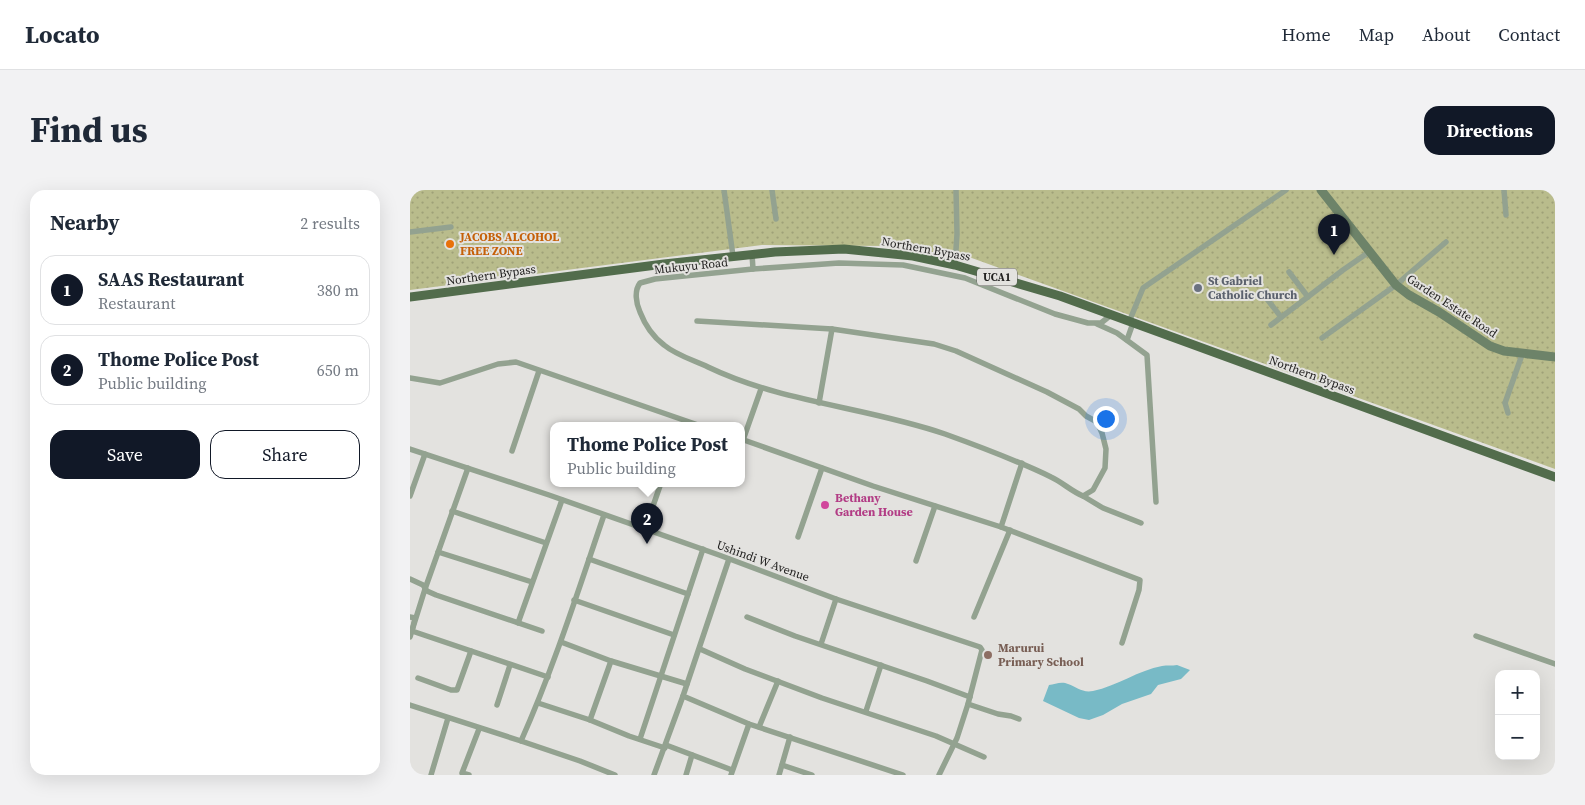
<!DOCTYPE html>
<meta charset="utf-8">
<style>
:root{--surface:#fff;--page:#f2f2f3;--text:#1f2937;--muted:#747a83;--line:#e0e1e3;--accent:#111827}
body{margin:0;font-family:"Source Serif 4",serif;background:var(--page);color:var(--text)}
.controls{position:absolute;right:15px;bottom:15px;display:grid;overflow:hidden;border-radius:10px;box-shadow:0 5px 20px #0002}
.controls button{width:45px;height:45px;display:grid;place-items:center;padding:0;border:0;border-bottom:1px solid var(--line);background:var(--surface);color:var(--text);font:25px sans-serif}
.you{position:absolute;left:695px;top:228px;width:18px;height:18px;margin:-12px;border:4px solid #fff;border-radius:50%;background:#1a73e8;box-shadow:0 0 0 8px #1a73e833}
.badge{display:grid;place-items:center;width:32px;height:32px;border-radius:50%;background:var(--accent);color:#fff;font-size:16px;font-weight:700}
.pin{position:absolute;translate:-50% -41px;filter:drop-shadow(0 1px 2px #0008)}
.pin::after{content:'';position:absolute;top:26px;width:18px;height:15px;background:inherit;clip-path:polygon(0 0,100% 0,50% 100%)}
.popup{position:absolute;left:140px;top:232px;width:195px;height:65px;box-sizing:border-box;display:grid;place-content:center;border-radius:10px;background:var(--surface);filter:drop-shadow(0 1px 4px #0005);font-size:16px;white-space:nowrap;color:var(--muted)}
.popup b{font-size:19px;color:var(--text)}
.popup::after{content:'';position:absolute;left:50%;top:100%;margin-left:-10px;border:10px solid transparent;border-top-color:var(--surface)}
.list{margin:0;padding:0;list-style:none}
h2{display:flex;justify-content:space-between;align-items:center;height:65px;margin:0;padding:0 20px;font-size:21px}
h2 small{font-size:16px;font-weight:400;color:var(--muted)}
.list li{display:grid;grid-template-columns:32px 1fr auto;gap:15px;align-items:center;box-sizing:border-box;height:70px;margin:0 10px 10px;padding:0 10px;border:1px solid var(--line);border-radius:15px}
.list b{display:block;font-size:19px;white-space:nowrap}
.list p{margin:0;font-size:16px;white-space:nowrap;color:var(--muted)}
.list em{font-size:16px;font-style:normal;color:var(--muted)}
.actions{display:flex;gap:10px;padding:15px 20px}
.actions a{flex:1;padding:11px 0;border:1px solid var(--accent);border-radius:15px;text-align:center;font-size:18px;color:var(--accent)}
.actions .main{background:var(--accent);color:#fff}
.map{position:relative;flex:none;width:1145px;height:585px;overflow:hidden;border-radius:15px}
header{display:flex;align-items:center;gap:30px;box-sizing:border-box;height:70px;padding:0 25px;background:var(--surface);border-bottom:1px solid var(--line)}
header strong{font-size:24px}
nav{display:flex;gap:28px;margin-inline-start:auto;font-size:18px}
.intro{display:flex;align-items:center;justify-content:space-between;box-sizing:border-box;height:120px;padding:0 30px}
h1{margin:0;font-size:35px}
.button{padding:12px 22px;border-radius:15px;background:var(--accent);color:#fff;font-size:18px;font-weight:700}
main{display:flex;gap:30px;padding:0 30px}
aside{flex:1;background:var(--surface);border-radius:15px;box-shadow:0 5px 20px #0002}
.map>svg:first-child{display:block}
</style>
<header>
<strong>Locato</strong>
<nav><a>Home</a><a>Map</a><a>About</a><a>Contact</a></nav>
</header>
<div class="intro"><h1>Find us</h1><a class="button">Directions</a></div>
<main>
<aside>
<h2>Nearby<small>2 results</small></h2>
<ul class="list">
<li><span class="badge">1</span><div><b>SAAS Restaurant</b><p>Restaurant</p></div><em>380 m</em></li>
<li><span class="badge">2</span><div><b>Thome Police Post</b><p>Public building</p></div><em>650 m</em></li>
</ul>
<div class="actions"><a class="main">Save</a><a>Share</a></div>
</aside>
<div class="map">
<svg width="1145" height="585" viewBox="0 0 1145 585">
<defs>
<pattern id="park-dots" width="8" height="8" patternUnits="userSpaceOnUse" patternTransform="scale(1.25)"><rect width="8" height="8" fill="#b9bc8c"/><path d="M2 2h.1M6 6h.1" fill="none" stroke="#9fa178" stroke-width="1.8" stroke-linecap="round"/></pattern>
</defs>
<rect width="100%" height="100%" fill="#e3e2df"/>
<path fill="url(#park-dots)" d="M0 0H1145V279L559 67 478 56 352 55 0 100Z"/>
<path fill="#78bac6" d="M767 475 780 480 771 489 748 495 741 504 712 514 693 525 679 530 669 528 633 511 639 495C645 494 652 491 658 494 667 497 672 503 683 501 707 496 729 480 752 476 757 475 762 476 767 475Z"/>
<g fill="none" stroke-linecap="round" stroke-linejoin="round">
<g stroke="#93a290" stroke-width="5.5">
<path d="M314 0 323 66"/>
<path d="M362 0 366 29"/>
<path d="M1094 0 1096 25"/>
<path d="M0 42 41 37"/>
<path d="M342 64 343 79"/>
<path d="M545 75 547 44 546 0"/>
<path d="M879 82 898 107"/>
<path d="M857 109 871 127"/>
<path d="M287 131 422 139 524 154 546 161 637 202 669 219 676 226 687 232 692 243 696 259 695 278 683 300 673 306C661 301 652 292 641 287 606 270 571 257 535 244 457 217 373 213 298 177 283 170 266 165 254 155 242 146 235 135 230 122 226 113 224 101 230 93L245 89 343 79 429 73 493 75 555 88 645 124 678 133H691L701 125"/>
<path d="M719 132 733 98 876 0"/>
<path d="M687 134 707 143 737 165 746 312"/>
<path d="M861 135 933 80 959 62"/>
<path d="M912 148 986 95 1036 52"/>
<path d="M717 150 723 133"/>
<path d="M0 188 30 193 88 174 106 172 288 235"/>
<path d="M409 213 422 139"/>
<path d="M1098 223 1095 213 1113 162"/>
<path d="M331 249 463 296 591 337 730 390 729 400 712 453"/>
<path d="M333 250 351 199"/>
<path d="M0 259 139 305 309 365 426 409 570 457 572 460 558 514 547 548 529 585"/>
<path d="M102 261 129 181"/>
<path d="M0 306 15 264"/>
<path d="M673 306 693 318 731 333"/>
<path d="M42 321 136 353"/>
<path d="M591 337 612 273"/>
<path d="M235 339 251 293"/>
<path d="M388 347 412 278"/>
<path d="M28 362 122 392"/>
<path d="M179 369 278 404"/>
<path d="M319 369 273 506 339 534 493 585"/>
<path d="M506 371 525 316"/>
<path d="M0 389 13 395 17 401 26 405 132 441"/>
<path d="M164 410 264 445"/>
<path d="M0 427 5 428 2 441 138 487"/>
<path d="M337 427 385 446 517 491 560 507"/>
<path d="M564 427 600 340"/>
<path d="M108 433 152 310"/>
<path d="M1066 446 1145 474"/>
<path d="M0 447 15 399 58 278"/>
<path d="M151 452 201 471 277 494"/>
<path d="M411 454 426 409"/>
<path d="M290 459 335 479 412 508 526 546 574 567"/>
<path d="M8 488 41 500H47L61 461"/>
<path d="M128 513 180 530 201 471"/>
<path d="M558 514 588 524 601 526 609 529"/>
<path d="M0 515 111 551C144 477 168 401 194 325"/>
<path d="M87 515 100 475"/>
<path d="M456 521 471 475"/>
<path d="M180 530 219 546 255 558"/>
<path d="M349 537 368 491"/>
<path d="M230 549 293 359"/>
<path d="M111 551 170 571 205 585"/>
<path d="M256 555 322 580"/>
<path d="M372 575 402 585"/>
<path d="M21 585 38 528"/>
<path d="M59 585 52 583 69 539"/>
<path d="M244 585 273 506"/>
<path d="M276 585 282 565"/>
<path d="M321 585 339 534"/>
<path d="M369 585 380 547"/>
</g>
<path stroke="#6d8369" stroke-width="9" d="M911 0 986 95 999 105 1029 122 1080 156 1094 161 1145 167"/>
<path stroke="#526c4c" stroke-width="9" d="M0 107 254 74 365 62 434 59 503 66 545 75 650 106 1145 287"/>
</g>
<circle fill="#e8710a" stroke="#e3e2df" stroke-width="2" cx="40" cy="54" r="5"/>
<circle fill="#6b7280" stroke="#e3e2df" stroke-width="2" cx="788" cy="98" r="5"/>
<circle fill="#d1479c" stroke="#e3e2df" stroke-width="2" cx="415" cy="315" r="5"/>
<circle fill="#8d6e63" stroke="#e3e2df" stroke-width="2" cx="578" cy="465" r="5"/>
<g text-anchor="middle" stroke-width="4" stroke-linejoin="round" paint-order="stroke">
<rect fill="#e3e2df" stroke="#5c5b59" stroke-width="1" x="567" y="78.5" width="40" height="17" rx="4"/>
<g font-size="11" font-weight="bold" fill="#222120">
<text x="587" y="91">UCA1</text>
</g>
<g font-size="12" font-weight="bold" fill="#c56008" stroke="#e3e2df" text-anchor="start">
<text x="50" y="51">JACOBS ALCOHOL<tspan x="50" dy="14">FREE ZONE</tspan></text>
</g>
<g font-size="12" fill="#222120" stroke="#e3e2df">
<text transform="translate(516 59) rotate(10)" y="4">Northern Bypass</text>
<text transform="translate(281 76) rotate(-6)" y="4">Mukuyu Road</text>
<text transform="translate(81 85) rotate(-8)" y="4">Northern Bypass</text>
<text transform="translate(1042 116) rotate(33)" y="4">Garden Estate Road</text>
<text transform="translate(902 185) rotate(20)" y="4">Northern Bypass</text>
<text transform="translate(353 371) rotate(20)" y="4">Ushindi W Avenue</text>
</g>
<g font-size="12" font-weight="bold" fill="#5b616d" stroke="#e3e2df" text-anchor="start">
<text x="798" y="95">St Gabriel<tspan x="798" dy="14">Catholic Church</tspan></text>
</g>
<g font-size="12" font-weight="bold" fill="#b23c85" stroke="#e3e2df" text-anchor="start">
<text x="425" y="312">Bethany<tspan x="425" dy="14">Garden House</tspan></text>
</g>
<g font-size="12" font-weight="bold" fill="#785e54" stroke="#e3e2df" text-anchor="start">
<text x="588" y="462">Marurui<tspan x="588" dy="14">Primary School</tspan></text>
</g>
</g>
</svg>
<div class="controls">
<button>+</button>
<button>−</button>
</div>
<div class="you"></div>
<div class="pin badge" style="left:924px;top:65px">1</div>
<div class="pin badge" style="left:237px;top:354px">2</div>
<div class="popup"><b>Thome Police Post</b>Public building</div>
</div>
</main>
